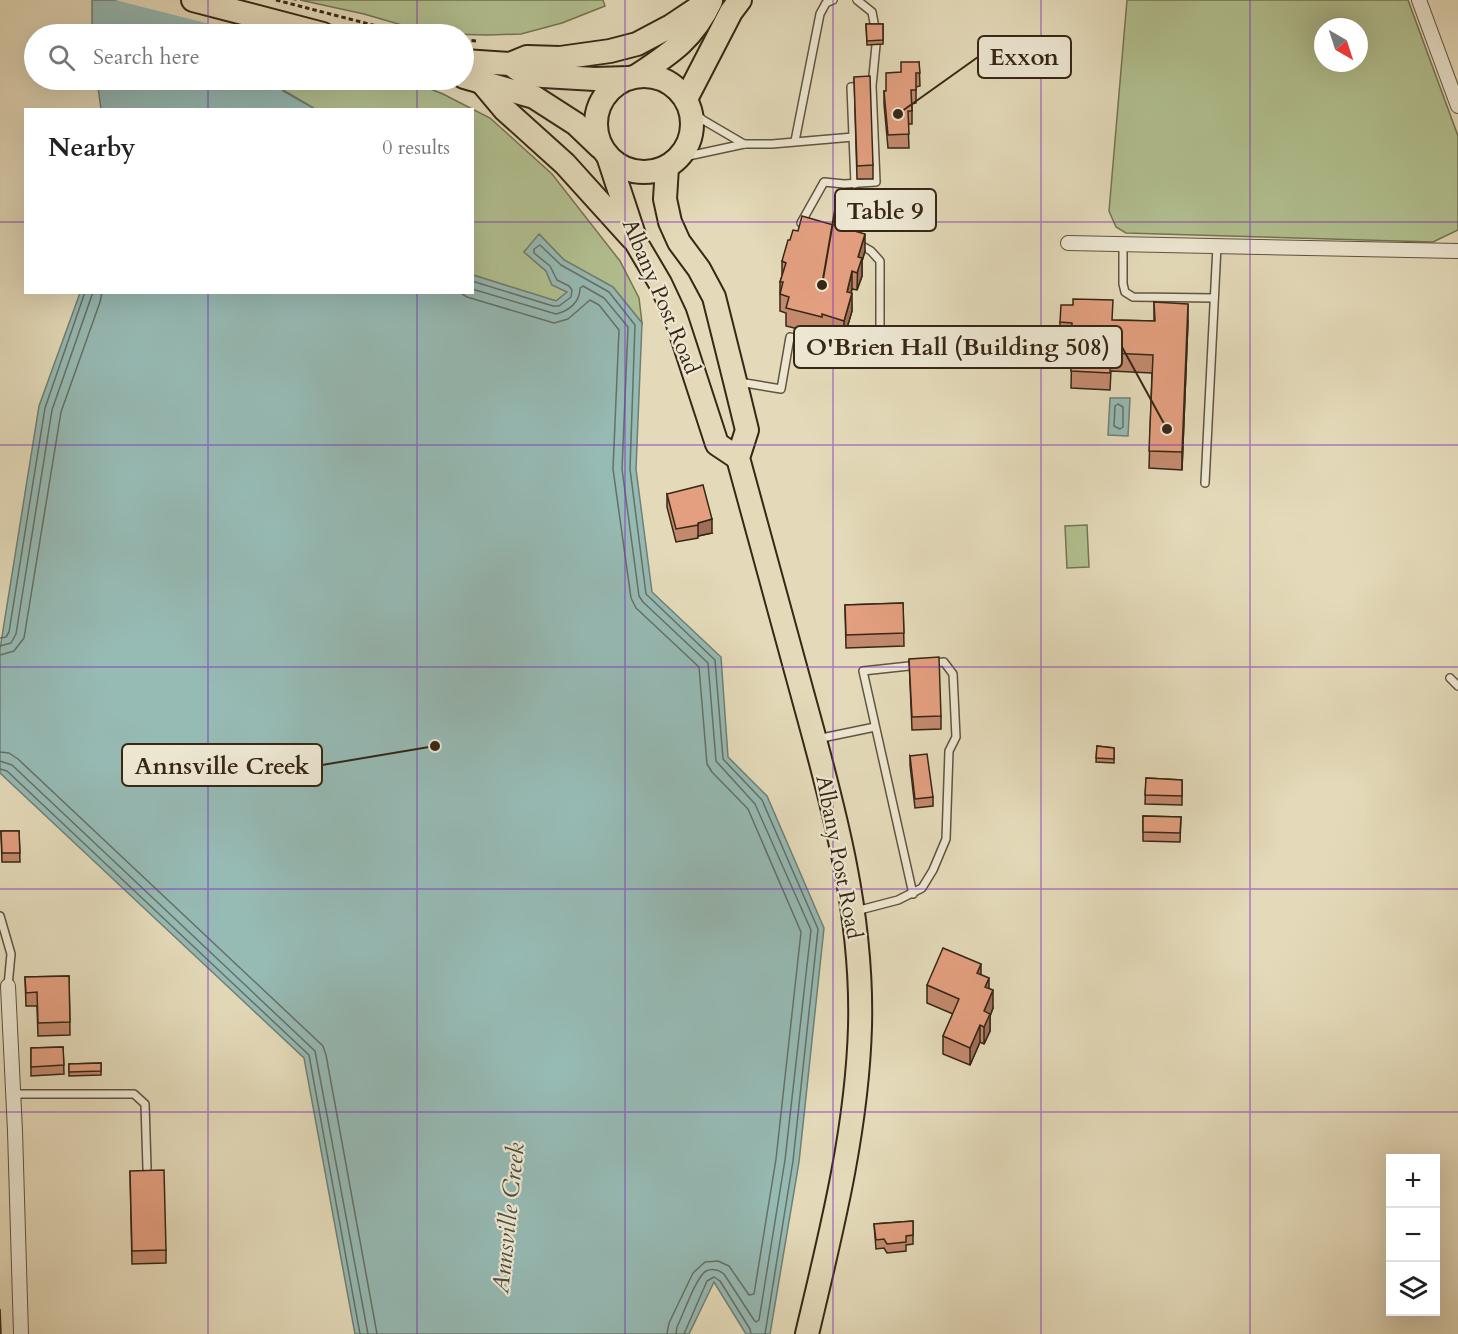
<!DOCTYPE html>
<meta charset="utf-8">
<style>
:root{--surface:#fff;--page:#f6f6f6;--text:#222;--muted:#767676;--line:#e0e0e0}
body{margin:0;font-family:Cardo,serif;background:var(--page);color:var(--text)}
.controls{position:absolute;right:18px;bottom:18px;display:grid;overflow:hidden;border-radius:0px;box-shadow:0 6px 24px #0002}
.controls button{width:54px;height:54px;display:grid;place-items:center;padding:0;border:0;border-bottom:2px solid var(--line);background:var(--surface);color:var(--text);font:30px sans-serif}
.compass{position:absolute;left:1314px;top:18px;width:54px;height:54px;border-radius:50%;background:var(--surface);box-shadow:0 6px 24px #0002;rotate:141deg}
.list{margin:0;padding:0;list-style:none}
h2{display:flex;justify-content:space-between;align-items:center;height:78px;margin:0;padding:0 24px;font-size:26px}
h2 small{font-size:20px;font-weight:400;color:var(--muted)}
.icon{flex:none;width:33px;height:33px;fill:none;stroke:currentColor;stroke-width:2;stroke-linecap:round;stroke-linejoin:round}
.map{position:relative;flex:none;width:1458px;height:1334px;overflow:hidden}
.search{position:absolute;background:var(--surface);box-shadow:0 6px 24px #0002;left:24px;top:24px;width:450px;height:66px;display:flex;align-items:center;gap:15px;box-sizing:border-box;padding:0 21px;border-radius:33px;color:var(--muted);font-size:22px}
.panel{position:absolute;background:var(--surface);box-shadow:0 6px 24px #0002;left:24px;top:108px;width:450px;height:186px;border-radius:0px}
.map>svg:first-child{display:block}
</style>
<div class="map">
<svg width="1458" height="1334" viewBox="0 0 1458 1334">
<rect width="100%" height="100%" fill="#e4dab9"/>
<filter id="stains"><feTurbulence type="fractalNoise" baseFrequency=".00333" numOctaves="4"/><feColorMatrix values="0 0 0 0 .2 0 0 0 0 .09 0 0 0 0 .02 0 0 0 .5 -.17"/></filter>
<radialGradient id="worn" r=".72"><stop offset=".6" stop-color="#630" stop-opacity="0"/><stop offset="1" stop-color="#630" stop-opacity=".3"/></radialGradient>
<g fill="#b2c090" stroke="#747453" stroke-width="1.5" fill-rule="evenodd">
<path d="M300 0H603L605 6 562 23 521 34 488 35 446 34 412 28 364 14Z"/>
<path d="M1127 0H1408L1458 136V230L1433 242 1126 233 1116 227 1109 211ZM1323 27H1359V63H1323Z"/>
<path d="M280 80H408L443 94 490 118 552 174 620 261 639 298 642 323 613 287 564 260 540 235 524 252 546 271 552 285 568 292 556 301 473 275 472 110 315 109 283 90Z"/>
<path d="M1087 525 1089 567 1067 568 1065 526Z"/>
</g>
<g fill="#96bab4" stroke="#707f75" stroke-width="1.5">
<path d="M92 0H296L283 34H92Z"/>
<path d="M97 80H280L283 91 315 109H101Z"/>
<path d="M539 234 564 260 613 287 642 323 636 469 652 592 721 657 728 757 767 796 824 928 799 1162 770 1334H746L714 1282 689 1334H355L304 1058 0 773V649L39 406 80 293 472 292 473 275 556 301 567 292 552 285 546 271 524 252Z"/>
<path d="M1110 398H1130L1128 436 1108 435Z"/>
</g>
<path fill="#e4dab9" d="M115 0H292L298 2 286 34H249Z"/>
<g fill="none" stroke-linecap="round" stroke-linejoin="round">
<g stroke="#667065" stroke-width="1.5">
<path d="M472 281 553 306H559L571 297 572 290 569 286 557 280 550 266 534 253V249L540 245 561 265 609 292 635 325 630 469 646 594 715 660 723 759 762 800 818 929 793 1161 765 1334"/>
<path d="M472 289 556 314C569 311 580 302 580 288L583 286 604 298 628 327 622 469 639 596 643 602 708 663 716 761 755 804 811 930 785 1160 759 1320 756 1322 754 1320 724 1274C719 1270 713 1268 706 1271 696 1277 683 1315 677 1327L676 1334"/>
<path d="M459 292 467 297 554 323 568 319 590 300 599 305 619 330 613 469 631 598 636 608 699 667 707 764 712 772 748 809 801 932 776 1159 754 1294 749 1295 729 1266 718 1261 705 1262 693 1273 669 1323 667 1334"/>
<path d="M1118 404 1123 407V427L1120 429 1114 426 1115 406Z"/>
<path d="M0 638 6 637 9 632 45 408 85 292"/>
<path d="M0 646 11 643 16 634 52 410 93 292"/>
<path d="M0 655 14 651 24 638 61 412 100 302 102 292"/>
<path d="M0 752 9 753 18 759 323 1046 326 1055 377 1334"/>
<path d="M0 761 12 765 315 1051 368 1334"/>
<path d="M0 769 7 771 309 1055 360 1334"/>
<path d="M684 1334 707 1281 714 1277 720 1281 750 1329 751 1334"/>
</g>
<defs>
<g id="service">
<path d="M857 0 872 12 875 28"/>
<path d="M691 110 703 120 744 144"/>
<path d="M795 141 820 14 826 3 833 0"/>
<path d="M679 158 744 144H772L853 137"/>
<path d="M855 184 851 87 862 86"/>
<path d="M801 223 824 182 844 184 876 182 872 86 876 45"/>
<path d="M1123 244V284L1125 292 1133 297 1214 298"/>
<path d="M739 382 781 389 790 337 871 359 880 342V261L871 251 857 243"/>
<path d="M1205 483 1217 246"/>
<path d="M1450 678 1458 686"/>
<path d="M817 739 875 727"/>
<path d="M913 894 863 671 918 665"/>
<path d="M856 911 898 900 922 888 933 870 946 839 949 751 956 737 953 674 944 662 932 663"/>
<path d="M0 916 11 954 8 986"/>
<path d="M14 1094H134L145 1104 147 1168"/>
</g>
<g id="minor">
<path d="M1419 0 1458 106"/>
<path d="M1068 243 1458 251"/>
<path d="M8 986 15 1131 21 1334"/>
</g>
<g id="trunk">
<path d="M193 0 323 34"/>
<path d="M464 61 510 64 526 75 595 79 628 78"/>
<path d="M510 64 527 57 560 58 610 51 637 44 671 26 710 0"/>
<path d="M638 75C671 53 694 38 711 1"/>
<circle cx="644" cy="124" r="48"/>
<path d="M464 77 534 97 576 124 600 147"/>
<path d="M483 84 504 109 565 164 632 238"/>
<path d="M686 99 731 12 740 0"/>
<path d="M609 159 637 244 660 283 675 315 717 444 738 458"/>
<path d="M667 167 665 199 670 222 679 242 699 269 714 297 735 381 747 430 738 458C760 541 783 624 806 707 835 812 863 916 860 1027 857 1131 831 1233 807 1334"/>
</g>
</defs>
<use href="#service" stroke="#62543f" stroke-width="10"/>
<use href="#minor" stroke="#62543f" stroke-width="16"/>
<use href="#trunk" stroke="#362716" stroke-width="26"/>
<g stroke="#362716" stroke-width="3" stroke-dasharray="4.5 3" stroke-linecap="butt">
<path d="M276 0 400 32 423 34"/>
<path d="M464 40 477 41"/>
</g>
<use href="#service" stroke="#ede7d2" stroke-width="7"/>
<use href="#minor" stroke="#ede7d2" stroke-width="14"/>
<use href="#trunk" stroke="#e4dab9" stroke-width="22"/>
</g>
<g fill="#c3896d" stroke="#362716" stroke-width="1.5">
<path d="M866 24H883V44L867 45Z"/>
<path d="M919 62 920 86 916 87V103L912 104V124H908L909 148H888L884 104V91H886L901 72Z"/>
<path d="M854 77 873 165V179H857Z"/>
<path d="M865 251 862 261V276L857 290 852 289 851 293 852 311 844 338 822 332V335L786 326V313L780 311V282L782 276V261Z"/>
<path d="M1154 302 1188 321 1182 470 1149 468 1152 373 1111 371 1110 390 1071 388 1072 341 1060 340V322L1073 305 1113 320 1154 321Z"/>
<path d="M667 494 712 533 698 536V538L676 542 667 507Z"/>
<path d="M903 603 904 646 846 648 845 605Z"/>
<path d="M909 659 941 716V729L912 730Z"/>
<path d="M1097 746 1114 748V763L1096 762Z"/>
<path d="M910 756 933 797V806L915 808 910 765Z"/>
<path d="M1146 778 1182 780V805L1145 804Z"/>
<path d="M1143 816 1181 817 1180 842 1143 841Z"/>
<path d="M1 831H19L20 862H2Z"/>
<path d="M981 975 989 989 993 1008 990 1016V1031L984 1044 980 1042 970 1065 943 1054V1036L953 1014 927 1003V985Z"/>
<path d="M69 976 70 1035 38 1036 37 1006H26L25 977Z"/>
<path d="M63 1047 64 1074 31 1076V1048Z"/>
<path d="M101 1063V1075L69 1076V1064Z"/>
<path d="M130 1171 166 1250V1263L132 1264Z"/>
<path d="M913 1221V1244L906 1245V1251L887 1253 884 1248 876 1249 874 1224Z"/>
</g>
<g fill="#9f6f59" stroke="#362716" stroke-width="1.5">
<path d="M865 234V251L862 261V276L857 290 858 257Z"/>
<path d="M852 271V289L847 309V292Z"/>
<path d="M852 293V311L844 338V321Z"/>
<path d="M1188 304V321L1182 470V452Z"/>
<path d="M712 519V533L698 536V523Z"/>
<path d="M981 964V982L977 973Z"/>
<path d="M989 978V996L985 987Z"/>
<path d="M993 990V1008L990 1016V1031L984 1044V1011Z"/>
<path d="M980 1025V1042L970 1065V1048Z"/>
</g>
<g fill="#e39f7f" stroke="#362716" stroke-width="1.5">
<path d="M866 24H883V40L867 41Z"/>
<path d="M901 62H919L920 73H916V90H911L912 111H908L909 134 888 135 884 91H886V73L901 72Z"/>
<path d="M870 76 873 165 857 166 854 77Z"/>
<path d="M802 216 865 234 858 257 862 258 857 273 852 271 847 292 852 293 844 321 822 314V317L786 308 789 297 780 294 783 282H780L786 263 782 261 788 240H790L793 230 798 231Z"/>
<path d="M1073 299 1113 300 1112 320 1155 321 1154 302 1188 304 1182 452 1149 451 1153 355 1111 353 1110 373 1071 371 1072 323 1060 322 1061 305H1073Z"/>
<path d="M703 485 712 519 698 523V525L676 529 667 494Z"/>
<path d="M903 603 904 633 846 635 845 605Z"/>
<path d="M939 657 941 716 912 717 909 659Z"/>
<path d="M1097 746 1114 748V759L1096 758Z"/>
<path d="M927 754 933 797 915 799 910 756Z"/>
<path d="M1146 778 1182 780V796L1145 795Z"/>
<path d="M1143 816 1181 817 1180 833 1143 832Z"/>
<path d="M1 831H19L20 853H2Z"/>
<path d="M943 948 981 964 977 973 989 978 985 987 993 990 984 1011 990 1014 984 1027 980 1025 970 1048 943 1036 959 999 927 985Z"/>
<path d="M69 976 70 1022 38 1023 37 992 26 993 25 977Z"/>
<path d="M63 1047 64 1065 31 1067V1048Z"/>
<path d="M101 1063V1071L69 1072V1064Z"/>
<path d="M164 1170 166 1250 132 1251 130 1171Z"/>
<path d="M913 1221V1235L906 1236V1242L887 1244 884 1239 876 1240 874 1224Z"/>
<path d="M0 1309 1 1334H0Z"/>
</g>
<path fill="none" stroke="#7b2cbf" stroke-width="1.5" stroke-opacity="0.55" d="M208 0V34M417 0V34M625 0V1334M833 0V1334M1041 0V1334M1250 0V1334M208 80V110M417 80V110M0 222H26M472 222H1458M208 292V1334M417 292V1334M0 445H1458M0 667H1458M0 889H1458M0 1112H1458"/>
<g text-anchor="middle" stroke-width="4.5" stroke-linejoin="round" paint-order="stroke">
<g font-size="22" fill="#362716" stroke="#ede7d2">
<text transform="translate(662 296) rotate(67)" y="8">Albany Post Road</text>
<text transform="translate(840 857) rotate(79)" y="8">Albany Post Road</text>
</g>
<g font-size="24" font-style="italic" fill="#4e4c3e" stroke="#ede7d2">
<text transform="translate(508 1218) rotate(-84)" y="8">Annsville Creek</text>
</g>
</g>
<path fill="none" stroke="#362716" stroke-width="2" d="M898 114L978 57M822 285L835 210M1167 429L1122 347M435 746L322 765"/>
<g fill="#362716" stroke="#ede7d2" stroke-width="2">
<circle cx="898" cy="114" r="6"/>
<circle cx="822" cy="285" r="6"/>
<circle cx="1167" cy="429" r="6"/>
<circle cx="435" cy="746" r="6"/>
</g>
<g fill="#ede7d2" stroke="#362716" stroke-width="2">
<rect x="978" y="36" width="93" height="42" rx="6"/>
<rect x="835" y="189" width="101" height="42" rx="6"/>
<rect x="794" y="326" width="328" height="42" rx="6"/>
<rect x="122" y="744" width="200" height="42" rx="6"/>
</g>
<g font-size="24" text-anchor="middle" font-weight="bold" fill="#362716">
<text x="1024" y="65">Exxon</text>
<text x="885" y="219">Table 9</text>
<text x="958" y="355">O'Brien Hall (Building 508)</text>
<text x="222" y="774">Annsville Creek</text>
</g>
<rect width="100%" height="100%" filter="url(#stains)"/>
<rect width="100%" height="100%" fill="url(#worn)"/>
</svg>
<div class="controls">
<button>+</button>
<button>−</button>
<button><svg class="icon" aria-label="layers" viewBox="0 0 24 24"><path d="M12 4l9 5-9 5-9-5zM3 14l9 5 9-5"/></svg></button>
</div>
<svg class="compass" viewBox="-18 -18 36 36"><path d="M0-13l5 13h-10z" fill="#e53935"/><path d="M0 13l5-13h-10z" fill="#767676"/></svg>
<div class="search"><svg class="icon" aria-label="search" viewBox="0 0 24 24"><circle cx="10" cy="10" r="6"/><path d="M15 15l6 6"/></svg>Search here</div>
<section class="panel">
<h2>Nearby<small>0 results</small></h2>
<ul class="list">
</ul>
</section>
</div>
